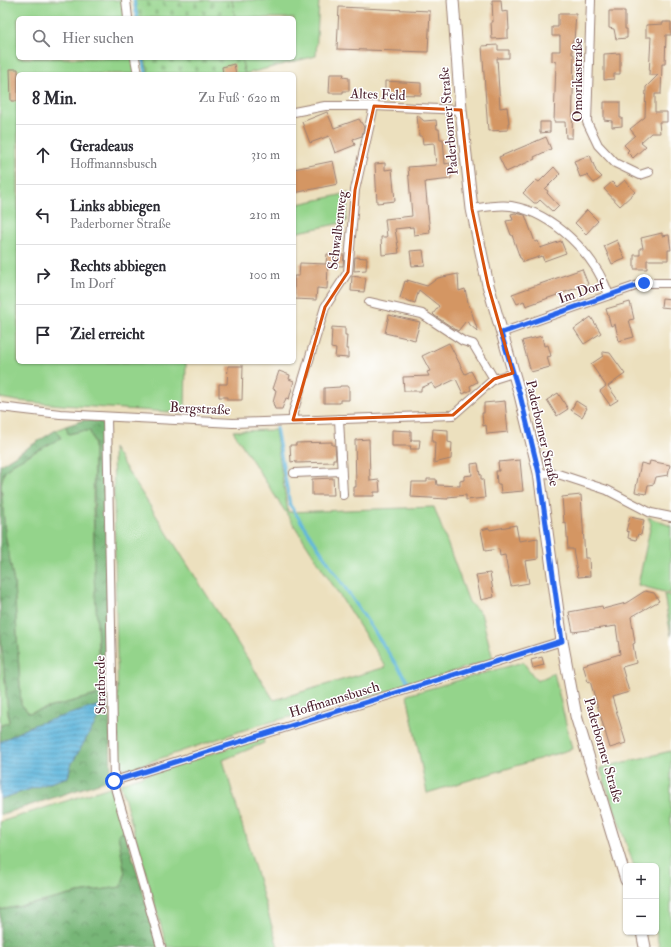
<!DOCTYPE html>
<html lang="de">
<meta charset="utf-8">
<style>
:root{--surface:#fff;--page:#f7f7f7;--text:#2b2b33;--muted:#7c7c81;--line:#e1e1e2}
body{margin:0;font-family:"IM FELL Double Pica",serif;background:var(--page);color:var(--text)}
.controls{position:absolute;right:12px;bottom:12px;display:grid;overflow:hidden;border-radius:6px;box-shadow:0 1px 3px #0004}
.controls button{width:36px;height:36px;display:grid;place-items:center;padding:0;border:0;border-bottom:1px solid var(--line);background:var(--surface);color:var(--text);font:20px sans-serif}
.stop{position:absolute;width:12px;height:12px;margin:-9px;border:3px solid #2563eb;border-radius:50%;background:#fff}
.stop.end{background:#2563eb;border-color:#fff;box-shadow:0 1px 4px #0008}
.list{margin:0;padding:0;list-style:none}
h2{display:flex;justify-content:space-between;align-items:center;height:52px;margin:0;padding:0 16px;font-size:17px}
h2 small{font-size:13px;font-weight:400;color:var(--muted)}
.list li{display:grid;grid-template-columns:26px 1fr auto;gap:12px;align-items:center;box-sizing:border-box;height:60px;padding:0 16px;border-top:1px solid var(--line)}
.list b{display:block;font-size:15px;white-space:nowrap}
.list p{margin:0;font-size:13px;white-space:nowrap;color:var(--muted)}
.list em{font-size:13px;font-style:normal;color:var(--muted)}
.icon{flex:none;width:22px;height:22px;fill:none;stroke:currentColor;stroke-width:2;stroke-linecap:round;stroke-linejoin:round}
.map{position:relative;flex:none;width:671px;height:947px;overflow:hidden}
.search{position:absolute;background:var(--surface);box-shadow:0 1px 3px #0004;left:16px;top:16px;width:280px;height:44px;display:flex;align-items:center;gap:10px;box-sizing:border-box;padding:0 14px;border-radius:6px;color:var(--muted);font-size:15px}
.panel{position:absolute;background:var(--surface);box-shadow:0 1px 3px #0004;left:16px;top:72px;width:280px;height:292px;border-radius:6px}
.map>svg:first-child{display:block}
</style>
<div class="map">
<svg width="671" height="947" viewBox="0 0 671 947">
<defs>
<pattern id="forest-crowns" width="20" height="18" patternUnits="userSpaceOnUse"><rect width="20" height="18" fill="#77b677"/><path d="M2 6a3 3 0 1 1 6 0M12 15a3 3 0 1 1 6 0" fill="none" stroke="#649362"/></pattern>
<pattern id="cemetery-stones" width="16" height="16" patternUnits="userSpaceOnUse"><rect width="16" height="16" fill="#94d48b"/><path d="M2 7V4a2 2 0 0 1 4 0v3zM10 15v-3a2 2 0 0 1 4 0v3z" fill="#81b678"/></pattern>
<pattern id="water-rules" width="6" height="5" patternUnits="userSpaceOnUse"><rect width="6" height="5" fill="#61b7dd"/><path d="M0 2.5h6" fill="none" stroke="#5294b3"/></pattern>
</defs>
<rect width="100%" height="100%" fill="#fff"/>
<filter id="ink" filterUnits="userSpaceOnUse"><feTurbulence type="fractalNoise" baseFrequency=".025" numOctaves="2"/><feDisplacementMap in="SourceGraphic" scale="8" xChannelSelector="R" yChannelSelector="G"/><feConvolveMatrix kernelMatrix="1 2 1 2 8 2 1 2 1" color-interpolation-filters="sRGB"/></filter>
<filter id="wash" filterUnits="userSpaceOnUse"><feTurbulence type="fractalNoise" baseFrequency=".012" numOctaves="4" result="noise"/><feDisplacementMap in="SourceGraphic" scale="16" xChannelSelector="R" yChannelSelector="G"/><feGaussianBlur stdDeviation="0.9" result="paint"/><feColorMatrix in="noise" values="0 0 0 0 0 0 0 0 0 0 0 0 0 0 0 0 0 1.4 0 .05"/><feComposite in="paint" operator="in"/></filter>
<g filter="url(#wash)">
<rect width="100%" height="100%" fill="#ece0be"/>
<g fill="#94d48b" stroke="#6f7a5b">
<path d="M0 0H123L126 18H18V58H133L136 74H18V362H186L185 413 63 405 17 401 0 398Z"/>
<path d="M232 0H319L316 56 245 74 241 58H294V18H235Z"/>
<path d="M349 193 346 222 294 233V205Z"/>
<path d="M66 426 69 434 82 431H90L94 443 93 507 98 654 101 687 96 695 29 713 21 704 14 583 5 534 1 484 4 473 12 464 60 438 56 430Z"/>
<path d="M275 430 288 512 434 507 469 602 481 613 493 659 394 690 259 725 129 769 122 767 119 762 113 448 274 700 386 667 233 431Z"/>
<path d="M648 517 671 526V594L638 585 651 524Z"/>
<path d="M664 594 671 596V636Z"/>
<path d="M0 630 9 722 0 726Z"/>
<path d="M523 662 537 681 554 673 572 749 427 793 407 695Z"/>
<path d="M263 737 264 743 223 760 278 947H167L121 786V783Z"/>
<path d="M671 751V947H659L656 931V866H634L600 768Z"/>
<path d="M110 787 113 789 125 831 118 834 125 874 121 887 78 893 38 903 0 910V822Z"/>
</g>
<g fill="url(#forest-crowns)" stroke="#606a51">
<path d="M84 420 101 422 104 426 111 779 0 815V799L68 777 71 765 96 721 33 725 0 742V726L9 722 0 630V465L56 430 61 438 12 464 4 473 1 484 5 534 14 583 21 704 29 713 96 695 101 687 94 576V443L90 431H82L68 434 66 426Z"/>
<path d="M125 831 159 947H0V910L38 903 78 893 121 887 125 874 118 834Z"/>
</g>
<g fill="url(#cemetery-stones)" stroke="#6f7a5b">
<path d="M135 0H232L235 18H138Z"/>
<path d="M145 58H241L245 74H148Z"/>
</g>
<path fill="url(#water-rules)" stroke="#566b84" d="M100 705V715L71 765 68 777 0 799V742L33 725Z"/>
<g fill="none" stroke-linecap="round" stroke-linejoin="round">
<g stroke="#61b7dd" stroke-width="3">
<path d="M134 0 137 18"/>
<path d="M143 58 146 74"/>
<path d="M276 427 290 505 408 682"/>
</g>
</g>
<g id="blocks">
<g fill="#d49663">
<path d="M492 0H501L502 12 508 11 509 30H508V38L492 39 491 22H493Z"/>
<path d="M339 7 430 11 428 52 337 49Z"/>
<path d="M609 11H625V29H627V38L616 39 614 29 609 28Z"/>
<path d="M558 14H576L574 41H572V54H574L572 138H566L565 122H554L556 62 552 61V51H560V36H552V27H558Z"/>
<path d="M663 22H671V35H666L665 64H662L661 94H655V112H667V122H659L660 133H651L641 142 646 146 633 158 627 152 629 150 624 145 635 135 630 129 645 117 646 87 658 75H649L651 37H646V25L663 24Z"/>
<path d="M498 45V50H509V58H497L500 108 507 107 509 123H508V130L488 131 482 46Z"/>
<path d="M620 53V74H614V79L604 80V54Z"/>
<path d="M234 64 236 74H223L222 67Z"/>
<path d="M10 69H18V101H11Z"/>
<path d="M330 74H344L343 77 349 78V91H343V93H329Z"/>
<path d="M385 81 421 83V95L385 94Z"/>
<path d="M604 102H620V118H622V126L612 127V121L604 120Z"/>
<path d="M327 112 334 128 359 119 364 127 362 136 353 139 355 145 335 153 329 136 310 143 302 122Z"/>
<path d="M417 115 424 121 436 120 437 129H439L440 139H443L445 164 450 163 451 179 425 182 430 233 414 235 413 227 395 229 399 253 382 255 381 237H387L385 219 412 216 408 167 436 165 434 143 423 144 422 136H419Z"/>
<path d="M540 122H550V132L540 133Z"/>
<path d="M546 137 551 149 534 157 535 159 506 172 499 157Z"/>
<path d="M590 155 596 171 602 177 594 183 587 175 580 177 574 161Z"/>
<path d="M333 161 338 184 294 193V169Z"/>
<path d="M385 163V170L392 169 395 201 377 203 375 164Z"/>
<path d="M554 167 560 174 545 189 548 191 547 193 559 206 553 212 540 200 537 203H534L523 193 536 180 539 182Z"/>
<path d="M625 180 635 192 620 206 604 189 612 182 617 187Z"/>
<path d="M587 210 598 221 586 234 575 223Z"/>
<path d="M515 213 525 215 535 242 538 241 540 248 561 241 566 253 544 261 542 256 523 262 521 258H520L512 235H511L506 221 513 220 511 214Z"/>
<path d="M662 233V236L669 235 671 250H668V260H647V269H634V255H640V248H643L641 238Z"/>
<path d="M617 240 625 259 612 264 604 246Z"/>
<path d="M423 250 425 265 412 266 410 251Z"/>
<path d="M327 254 344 255 343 266 328 265 327 289 317 288 316 300 294 299V276H299L300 263 326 264Z"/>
<path d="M355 257 367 258 366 270 354 271Z"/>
<path d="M582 269 588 284 526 306 524 301 517 304 512 294Z"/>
<path d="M458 274 459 291 465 289 469 307H470L478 332 466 321 458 331 435 316 433 314 439 306 419 290 415 303 400 298 405 281 408 282 407 280 427 286 438 278Z"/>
<path d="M352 276 366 278 364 292 351 291Z"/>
<path d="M662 298 671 299V308L661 307Z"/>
<path d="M630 302 634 319 629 320 634 337 619 341 615 324 611 326 606 309Z"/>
<path d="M389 315 420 322 415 340 385 333Z"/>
<path d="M591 317 601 333 584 344 574 329Z"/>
<path d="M332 327 345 328V335H347L346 349H348V358L335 357 336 349 331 348Z"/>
<path d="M542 336 544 346 548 345 551 356 547 357 550 367 531 372 522 341Z"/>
<path d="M449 343 465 374 471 371 477 382 470 386 471 390 463 394 456 379 435 389 432 383 421 388V391H404L403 377 429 376 427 372 430 371 422 356Z"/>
<path d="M603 352 610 353 625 374 608 386 618 400 610 405 600 391 606 386 591 364 603 356Z"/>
<path d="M228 366H243L242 400H227V397H219V384H227Z"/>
<path d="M279 371 290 375 289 379 294 381 289 399 286 398 282 409H275L273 403 276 390 273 389Z"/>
<path d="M340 386H349V400H340V403H324V388L340 387Z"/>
<path d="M558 393 568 409 557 416 547 400Z"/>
<path d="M505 401 508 432 487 434 486 425 483 426 482 413H484V403Z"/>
<path d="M576 401 587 408 582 417 571 410Z"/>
<path d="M433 429 448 430V442L452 443 451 459 434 463 435 442H432Z"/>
<path d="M392 430 411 431V442V440H420L419 449H410L411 446H392Z"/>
<path d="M369 439 370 481 379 480 380 492H374V496H354V487H356L355 440Z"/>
<path d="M332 442V445H335L336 459H333V462L296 463V461L291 462 290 445H296V443Z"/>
<path d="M520 460 523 491 501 493 500 484H497L496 471H499L498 462Z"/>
<path d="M650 461 670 465 668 475 656 477 654 484 648 485 646 494 635 492 641 463 649 465Z"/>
<path d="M478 463 480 475 481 474V479H483L485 498 466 500V495L448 497V499L411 497 412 482H427V479H436L437 485 460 486V481L464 480V476L472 475 471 464Z"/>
<path d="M333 478 334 495H312V479Z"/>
<path d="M581 495 585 558H589L590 576 578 577 573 549H568L566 522 564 523 562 497Z"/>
<path d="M630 517 644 520 641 535 638 534 636 540 628 538 629 532 626 531Z"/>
<path d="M516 525 519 541 538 538V559L525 561 529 583 511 586 505 555 500 556 499 549 485 551 481 530 489 528 490 530Z"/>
<path d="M490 573 494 597 481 600 476 575Z"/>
<path d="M645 591 654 593 659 601 631 617 635 643 633 644 636 663 622 667 629 692 612 697 626 743 610 748 590 681 588 682 583 665 620 654 616 626 573 632 569 612 602 606 603 609 626 603Z"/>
<path d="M542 657 544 665 533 668 531 660Z"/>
</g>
</g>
</g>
<g filter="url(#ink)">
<use href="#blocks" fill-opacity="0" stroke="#9b8074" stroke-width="1"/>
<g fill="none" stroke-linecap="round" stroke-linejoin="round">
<defs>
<g id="minor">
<path d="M126 0 128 18"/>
<path d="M591 0 587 122 598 145 615 163 640 175 649 172"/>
<path d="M135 58 138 74"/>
<path d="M294 112 325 106H374L461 110"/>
<path d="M472 209C484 207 499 204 511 206 554 213 595 255 609 295"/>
<path d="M369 302 422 314 463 341 473 344 494 379"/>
<path d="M501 333 644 283H671"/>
<path d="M0 407 60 414 233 423 453 415 494 379 513 373"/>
<path d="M107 417 114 781 116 791 161 947"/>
<path d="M339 419 343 495"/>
<path d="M293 420V413L325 307 348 272 355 190 374 106"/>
<path d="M294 473 341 471"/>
<path d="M539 473 558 474 607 490 651 513 671 517"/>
<path d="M114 781 562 641"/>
</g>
<g id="secondary">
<path d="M453 0 461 110 472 209 488 285 520 395 539 473 562 641 576 716 626 880"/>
<path d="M642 932 645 947"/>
</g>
</defs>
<use href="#minor" stroke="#9b8074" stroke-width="10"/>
<use href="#secondary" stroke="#9b8074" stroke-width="13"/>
<use href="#minor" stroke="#fff" stroke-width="8"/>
<use href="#secondary" stroke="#fff" stroke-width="11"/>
</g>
</g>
<g fill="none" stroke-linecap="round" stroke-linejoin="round" filter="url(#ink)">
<path stroke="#2563eb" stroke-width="5" d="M114 781 562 641 539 473 520 395 501 333 644 283"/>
</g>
<path fill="none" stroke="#d8530f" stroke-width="3" stroke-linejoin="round" d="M374 106 461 110 472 209 488 285 513 373 494 379 453 415 293 420 325 307 348 272 355 190Z"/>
<g text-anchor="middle" stroke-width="3" stroke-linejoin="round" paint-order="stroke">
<g font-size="14" fill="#4a1f2b" stroke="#fff">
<text transform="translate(577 80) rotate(-90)" y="5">Omorikastraße</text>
<text transform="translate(378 94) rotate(2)" y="5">Altes Feld</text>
<text transform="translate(448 121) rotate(-95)" y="5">Paderborner Straße</text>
<text transform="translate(337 230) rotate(-83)" y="5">Schwalbenweg</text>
<text transform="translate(581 291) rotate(-19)" y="5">Im Dorf</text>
<text transform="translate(200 408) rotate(3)" y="5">Bergstraße</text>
<text transform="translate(543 433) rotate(77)" y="5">Paderborner Straße</text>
<text transform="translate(100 685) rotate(-91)" y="5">Stratbrede</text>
<text transform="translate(334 699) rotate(-17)" y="5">Hoffmannsbusch</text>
<text transform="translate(604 750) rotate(74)" y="5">Paderborner Straße</text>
</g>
</g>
</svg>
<div class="controls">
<button>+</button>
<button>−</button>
</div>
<div class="stop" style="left:114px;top:781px"></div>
<div class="stop end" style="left:644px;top:283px"></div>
<div class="search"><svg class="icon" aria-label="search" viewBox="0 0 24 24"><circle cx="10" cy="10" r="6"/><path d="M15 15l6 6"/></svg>Hier suchen</div>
<section class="panel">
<h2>8 Min.<small>Zu Fuß · 620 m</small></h2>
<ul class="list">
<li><svg class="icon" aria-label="ahead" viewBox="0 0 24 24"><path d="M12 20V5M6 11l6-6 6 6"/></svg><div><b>Geradeaus</b><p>Hoffmannsbusch</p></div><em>310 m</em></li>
<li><svg class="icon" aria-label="left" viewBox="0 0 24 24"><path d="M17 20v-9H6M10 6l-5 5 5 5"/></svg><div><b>Links abbiegen</b><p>Paderborner Straße</p></div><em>210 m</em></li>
<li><svg class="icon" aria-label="right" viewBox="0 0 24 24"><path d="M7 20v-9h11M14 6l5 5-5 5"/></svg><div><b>Rechts abbiegen</b><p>Im Dorf</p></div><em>100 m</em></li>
<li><svg class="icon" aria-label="arrive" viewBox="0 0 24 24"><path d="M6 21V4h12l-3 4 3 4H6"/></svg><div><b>Ziel erreicht</b></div></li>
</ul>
</section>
</div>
